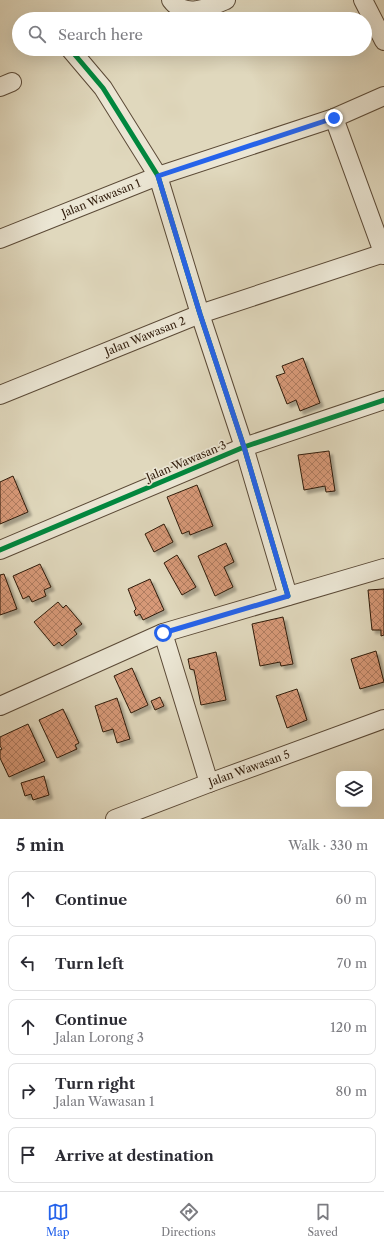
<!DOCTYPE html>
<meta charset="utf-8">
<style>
:root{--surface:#fff;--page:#f2f2f3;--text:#2b2b33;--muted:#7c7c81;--line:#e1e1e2;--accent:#2563eb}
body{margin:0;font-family:"Libre Caslon Text",serif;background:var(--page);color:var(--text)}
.controls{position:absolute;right:12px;bottom:12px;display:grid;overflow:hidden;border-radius:8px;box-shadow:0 4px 16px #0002}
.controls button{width:36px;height:36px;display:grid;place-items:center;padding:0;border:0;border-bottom:1px solid var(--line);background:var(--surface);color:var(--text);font:20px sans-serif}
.stop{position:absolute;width:12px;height:12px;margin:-9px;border:3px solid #2563eb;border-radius:50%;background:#fff}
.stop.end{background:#2563eb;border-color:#fff;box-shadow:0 1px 4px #0008}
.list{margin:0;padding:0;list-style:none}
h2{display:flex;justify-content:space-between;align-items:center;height:52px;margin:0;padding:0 16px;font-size:17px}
h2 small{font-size:13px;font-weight:400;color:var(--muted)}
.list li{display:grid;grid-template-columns:26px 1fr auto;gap:12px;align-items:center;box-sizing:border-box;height:56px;margin:0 8px 8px;padding:0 8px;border:1px solid var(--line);border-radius:8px}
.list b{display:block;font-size:15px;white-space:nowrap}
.list p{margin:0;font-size:13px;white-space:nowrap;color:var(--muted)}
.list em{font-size:13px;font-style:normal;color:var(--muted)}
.icon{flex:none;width:22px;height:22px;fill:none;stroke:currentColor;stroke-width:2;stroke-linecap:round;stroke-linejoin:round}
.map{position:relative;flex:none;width:384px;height:819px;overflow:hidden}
.search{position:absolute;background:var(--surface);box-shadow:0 4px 16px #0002;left:12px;right:12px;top:12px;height:44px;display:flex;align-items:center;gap:10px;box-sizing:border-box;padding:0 14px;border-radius:22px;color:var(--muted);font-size:15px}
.sheet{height:372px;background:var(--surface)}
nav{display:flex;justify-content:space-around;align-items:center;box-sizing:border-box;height:56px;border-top:1px solid var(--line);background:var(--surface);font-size:11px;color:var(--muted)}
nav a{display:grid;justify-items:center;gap:2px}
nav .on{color:var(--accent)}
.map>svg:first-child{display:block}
</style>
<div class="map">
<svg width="384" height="819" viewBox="0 0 384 819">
<defs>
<pattern id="building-cross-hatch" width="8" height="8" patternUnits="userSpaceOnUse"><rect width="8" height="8" fill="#d79978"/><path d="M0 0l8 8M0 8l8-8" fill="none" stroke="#af7c61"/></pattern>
<filter id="shadow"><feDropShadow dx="3.5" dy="3.5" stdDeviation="1" flood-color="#0004"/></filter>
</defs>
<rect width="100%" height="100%" fill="#e0d8bd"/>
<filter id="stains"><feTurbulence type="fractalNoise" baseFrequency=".005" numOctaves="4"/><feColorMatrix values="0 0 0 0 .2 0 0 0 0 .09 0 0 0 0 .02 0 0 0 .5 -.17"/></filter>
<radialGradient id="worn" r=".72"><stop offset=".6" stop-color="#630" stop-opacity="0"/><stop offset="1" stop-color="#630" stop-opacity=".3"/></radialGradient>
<g fill="url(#building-cross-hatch)" stroke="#2f1b0a" filter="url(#shadow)">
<path d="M303 358 320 403 300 411 296 400 287 404 276 376 285 373 282 366Z"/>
<path d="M329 451 335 491 326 492 325 486 304 490 298 455Z"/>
<path d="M13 476 28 512 0 524V482Z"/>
<path d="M197 485 213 526 190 535 189 531 182 534 167 497Z"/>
<path d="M164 524 173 542 154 552 145 534Z"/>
<path d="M226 543 234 562 224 567 233 587 215 596 198 556Z"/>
<path d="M177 555 196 587 182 595 164 563Z"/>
<path d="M40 564 51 587 44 590 46 596 32 602 29 596 23 599 13 576Z"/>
<path d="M4 574 17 609 0 615V575Z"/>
<path d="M150 579 164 610 143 620 140 614 136 616 134 611 136 609 128 589Z"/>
<path d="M384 589V635L381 636V630H372L368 590Z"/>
<path d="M58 602 63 608 66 605 82 624 74 630 77 634 62 646 59 642 54 646 34 622Z"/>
<path d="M283 617 293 664 281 666 280 662 260 666 252 624Z"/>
<path d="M376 651 384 682 360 689 351 659Z"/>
<path d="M216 652 226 700 201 705 194 670 190 669 188 659Z"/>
<path d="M132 668 148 705 131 713 114 676Z"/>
<path d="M297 689 307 720 287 728 276 696Z"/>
<path d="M160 697 164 706 155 710 151 701Z"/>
<path d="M117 698 130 739 117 743 113 729 103 732 95 706Z"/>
<path d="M63 709 79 743 75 745 77 749 57 758 39 720Z"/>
<path d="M28 724 45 761 9 777 0 758V750L2 749 0 746V737Z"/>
<path d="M44 776 49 795 33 800 31 794 25 796 21 783Z"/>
</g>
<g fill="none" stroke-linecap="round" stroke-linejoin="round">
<defs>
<g id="minor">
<path d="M171 0C185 19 208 8 226 0"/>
<path d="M363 0 384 41"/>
<path d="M70 49 103 88 158 176 200 314 244 447 288 596"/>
<path d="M0 87 12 82"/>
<path d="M334 118 384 255"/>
<path d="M0 239 158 176 334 118 384 96"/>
<path d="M0 395 200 314 384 253"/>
<path d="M0 550 244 447 384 400"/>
<path d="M163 633 209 783"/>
<path d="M0 706 163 633 384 568"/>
<path d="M115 819 209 783 384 719"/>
</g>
</defs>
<use href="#minor" stroke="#5b4a37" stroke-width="20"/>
<use href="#minor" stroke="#ebe6d4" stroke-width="18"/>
<defs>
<g id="cycleway">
<path d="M70 49 103 88 158 176 200 314 244 447 288 596"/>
<path d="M0 550 244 447 384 400"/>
</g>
</defs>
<use href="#cycleway" stroke="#ebe6d4" stroke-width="8"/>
<use href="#cycleway" stroke="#00873e" stroke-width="5"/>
</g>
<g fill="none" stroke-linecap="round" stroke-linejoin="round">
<path stroke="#2563eb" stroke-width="5" d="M163 633 288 596 244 447 200 314 158 176 334 118"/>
</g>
<g text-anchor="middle" stroke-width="3.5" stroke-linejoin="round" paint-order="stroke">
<g font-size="11" fill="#2f1b0a" stroke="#ebe6d4">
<text transform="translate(101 198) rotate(-22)" y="4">Jalan Wawasan 1</text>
<text transform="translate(145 336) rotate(-22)" y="4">Jalan Wawasan 2</text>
<text transform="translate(186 461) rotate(-23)" y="4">Jalan Wawasan 3</text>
<text transform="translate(249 768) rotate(-20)" y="4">Jalan Wawasan 5</text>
</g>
</g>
<rect width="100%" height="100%" filter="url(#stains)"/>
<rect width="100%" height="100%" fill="url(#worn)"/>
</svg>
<div class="controls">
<button><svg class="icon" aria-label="layers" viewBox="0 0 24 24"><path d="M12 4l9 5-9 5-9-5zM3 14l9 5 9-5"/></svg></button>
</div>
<div class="stop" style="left:163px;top:633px"></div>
<div class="stop end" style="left:334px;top:118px"></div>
<div class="search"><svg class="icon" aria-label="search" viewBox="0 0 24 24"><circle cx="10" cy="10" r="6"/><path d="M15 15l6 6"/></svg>Search here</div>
</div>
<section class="sheet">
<h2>5 min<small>Walk · 330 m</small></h2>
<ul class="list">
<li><svg class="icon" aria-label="ahead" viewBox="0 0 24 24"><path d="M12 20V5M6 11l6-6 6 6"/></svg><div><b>Continue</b></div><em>60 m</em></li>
<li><svg class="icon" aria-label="left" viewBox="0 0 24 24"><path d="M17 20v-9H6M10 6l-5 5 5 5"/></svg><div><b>Turn left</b></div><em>70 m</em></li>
<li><svg class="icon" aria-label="ahead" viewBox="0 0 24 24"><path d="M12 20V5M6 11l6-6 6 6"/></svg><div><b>Continue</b><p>Jalan Lorong 3</p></div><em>120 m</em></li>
<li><svg class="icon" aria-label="right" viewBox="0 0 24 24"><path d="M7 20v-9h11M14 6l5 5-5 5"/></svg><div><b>Turn right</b><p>Jalan Wawasan 1</p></div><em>80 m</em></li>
<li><svg class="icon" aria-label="arrive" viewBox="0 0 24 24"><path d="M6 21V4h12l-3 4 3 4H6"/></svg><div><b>Arrive at destination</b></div></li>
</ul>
</section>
<nav>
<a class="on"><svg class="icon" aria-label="map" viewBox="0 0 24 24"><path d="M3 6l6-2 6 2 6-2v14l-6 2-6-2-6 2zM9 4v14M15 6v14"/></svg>Map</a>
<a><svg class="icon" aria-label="directions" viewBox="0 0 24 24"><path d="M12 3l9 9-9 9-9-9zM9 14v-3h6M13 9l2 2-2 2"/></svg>Directions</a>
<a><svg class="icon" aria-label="saved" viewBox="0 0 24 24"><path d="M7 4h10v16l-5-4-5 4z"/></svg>Saved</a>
</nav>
